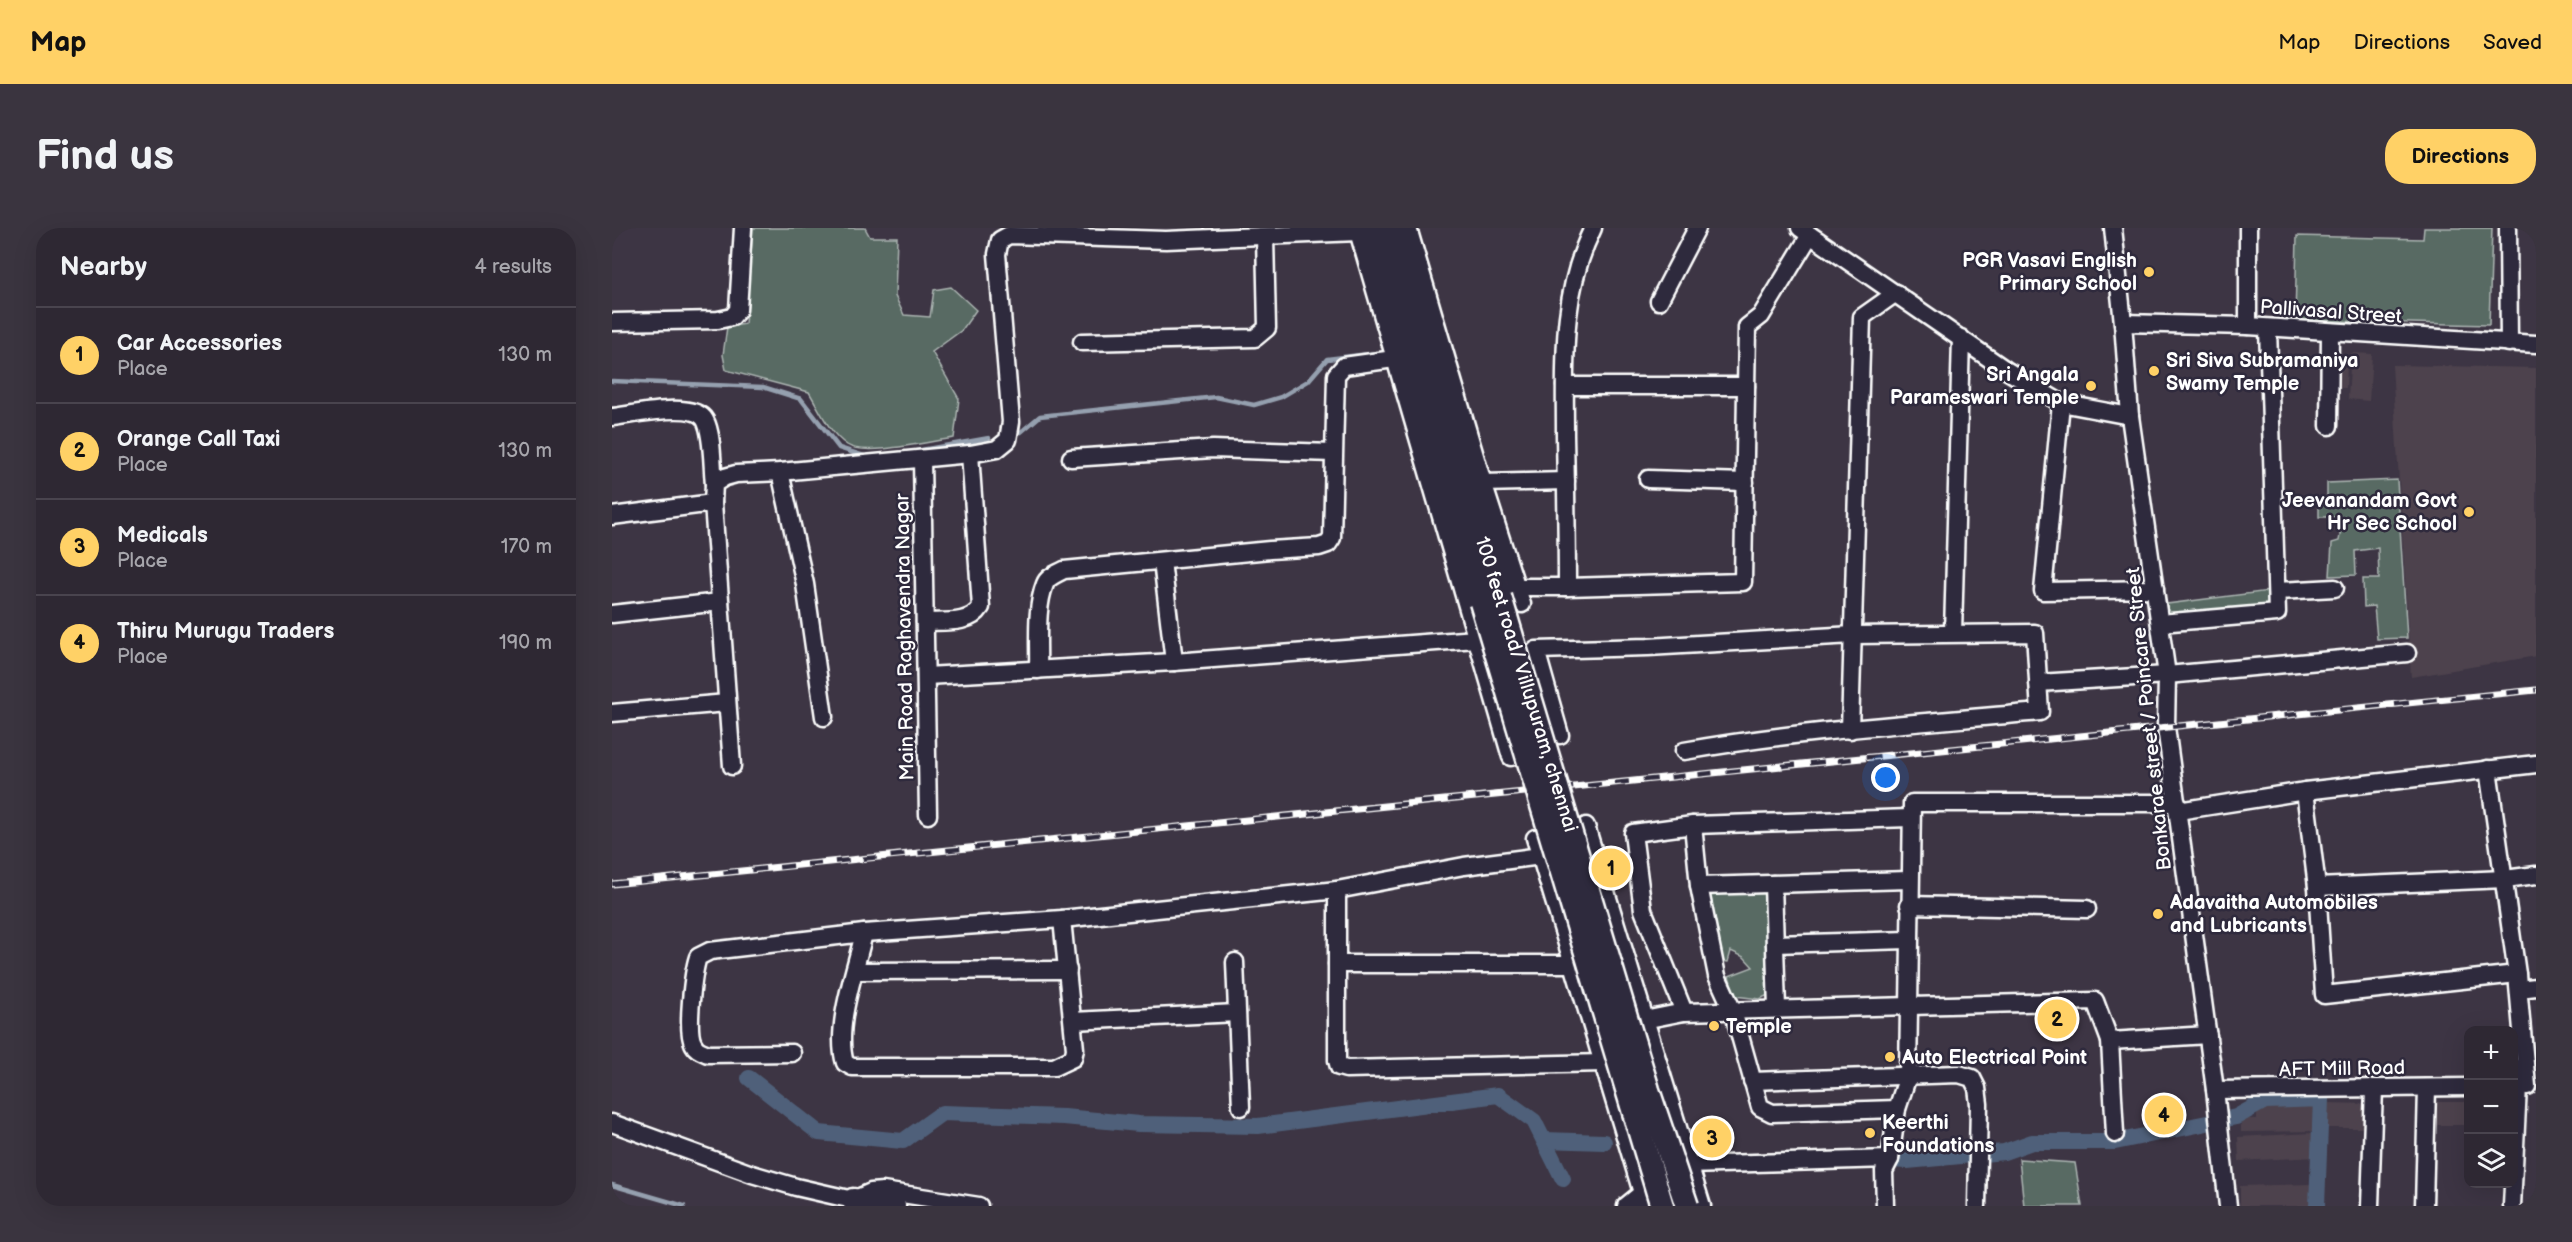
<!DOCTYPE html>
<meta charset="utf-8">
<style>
:root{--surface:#2e2833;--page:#3a343f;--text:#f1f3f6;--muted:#a7a6ac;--line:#49444e;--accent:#ffd166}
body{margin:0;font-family:"Balsamiq Sans",sans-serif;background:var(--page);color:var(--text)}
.controls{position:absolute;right:18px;bottom:18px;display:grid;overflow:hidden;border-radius:12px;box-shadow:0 6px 24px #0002}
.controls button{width:54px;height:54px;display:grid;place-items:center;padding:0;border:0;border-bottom:2px solid var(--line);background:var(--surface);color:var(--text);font:30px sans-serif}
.you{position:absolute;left:1274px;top:550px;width:21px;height:21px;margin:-15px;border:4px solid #fff;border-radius:50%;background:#1a73e8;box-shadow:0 0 0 9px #1a73e833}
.badge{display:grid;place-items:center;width:39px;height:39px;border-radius:50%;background:var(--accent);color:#111;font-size:20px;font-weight:700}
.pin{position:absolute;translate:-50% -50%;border:3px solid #fff;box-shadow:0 2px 6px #0006}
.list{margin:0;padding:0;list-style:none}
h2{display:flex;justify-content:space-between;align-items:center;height:78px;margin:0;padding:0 24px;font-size:26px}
h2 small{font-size:20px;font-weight:400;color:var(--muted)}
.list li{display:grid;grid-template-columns:39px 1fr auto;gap:18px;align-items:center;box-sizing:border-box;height:96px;padding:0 24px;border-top:2px solid var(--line)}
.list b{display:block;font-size:22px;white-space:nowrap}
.list p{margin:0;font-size:20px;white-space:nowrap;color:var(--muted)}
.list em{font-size:20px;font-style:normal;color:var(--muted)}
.icon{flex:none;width:33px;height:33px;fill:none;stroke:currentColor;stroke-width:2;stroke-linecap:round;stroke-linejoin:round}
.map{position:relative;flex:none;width:1924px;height:978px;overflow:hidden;border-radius:24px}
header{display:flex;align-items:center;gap:36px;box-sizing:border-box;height:84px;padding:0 30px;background:var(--accent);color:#111}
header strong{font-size:28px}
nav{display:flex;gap:33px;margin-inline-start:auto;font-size:21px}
.intro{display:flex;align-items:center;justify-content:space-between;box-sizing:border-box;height:144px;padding:0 36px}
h1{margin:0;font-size:42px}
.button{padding:15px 27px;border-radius:24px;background:var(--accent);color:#111;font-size:21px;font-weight:700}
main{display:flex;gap:36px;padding:0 36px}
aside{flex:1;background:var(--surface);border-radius:24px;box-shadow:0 6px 24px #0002}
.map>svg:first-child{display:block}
</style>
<header>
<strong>Map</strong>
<nav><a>Map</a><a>Directions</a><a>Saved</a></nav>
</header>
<div class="intro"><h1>Find us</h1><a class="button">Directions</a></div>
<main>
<aside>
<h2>Nearby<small>4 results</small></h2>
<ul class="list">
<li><span class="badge">1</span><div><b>Car Accessories</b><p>Place</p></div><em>130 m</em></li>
<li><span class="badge">2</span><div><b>Orange Call Taxi</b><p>Place</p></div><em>130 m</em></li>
<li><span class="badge">3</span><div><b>Medicals</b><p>Place</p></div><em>170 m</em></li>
<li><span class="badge">4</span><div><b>Thiru Murugu Traders</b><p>Place</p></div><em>190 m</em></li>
</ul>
</aside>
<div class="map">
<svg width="1924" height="978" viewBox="0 0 1924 978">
<rect width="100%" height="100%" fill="#3d3544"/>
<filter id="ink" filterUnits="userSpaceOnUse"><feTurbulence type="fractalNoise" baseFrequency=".0167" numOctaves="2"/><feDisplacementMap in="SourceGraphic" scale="12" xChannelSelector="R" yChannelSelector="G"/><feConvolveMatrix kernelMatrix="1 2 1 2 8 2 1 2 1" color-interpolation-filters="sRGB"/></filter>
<g filter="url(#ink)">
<g fill="#4e434d">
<path d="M1739 125 1760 126 1757 173 1736 171Z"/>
<path d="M1723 133H1735L1734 160H1723Z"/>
<path d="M1780 137 1924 140V428L1799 449Z"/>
<rect x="1825" y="874" width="31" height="23"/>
<path d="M1712 875 1756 876 1755 900H1711Z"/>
<path d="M1705 878 1706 903 1629 904V891H1645V880Z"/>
<path d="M1702 905 1703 929 1627 933 1626 909Z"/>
<path d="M1699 956 1700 978H1628V958Z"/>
</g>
<g fill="#596b64" stroke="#acb5b2" stroke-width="1.5">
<path d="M141 0H253L258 9H285L283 68 292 87 318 89 322 62 339 59 364 82 350 102 320 124 347 171 342 210C319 213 253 229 235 217 217 205 208 182 197 164L114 142 111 127 115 99 133 96Z"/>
<path d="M1812 0H1880L1877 97 1683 92 1685 8 1811 11Z"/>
<path d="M1785 252 1795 410 1765 411 1762 378 1752 379 1751 351H1767L1766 320 1743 323 1744 347 1718 348 1720 315 1727 313 1731 289H1707V271L1715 270V255Z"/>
<path d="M1657 363 1659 379 1557 392 1555 376Z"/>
<path d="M1156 661V767L1148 771 1123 768 1117 748 1141 739 1132 729 1119 723 1116 734 1109 733 1097 666Z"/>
<path d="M1407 931 1463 935 1470 978H1412Z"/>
</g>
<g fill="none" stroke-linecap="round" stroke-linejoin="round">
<g stroke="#95a0af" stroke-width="4.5">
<path d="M0 153 151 159 189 171 227 220 255 229"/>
<path d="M409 204 428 188 604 169 642 177 669 169 696 153 715 131 765 125"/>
<path d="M304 223 377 210"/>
<path d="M0 957 72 978"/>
</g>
<g stroke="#4f617a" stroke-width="16">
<path d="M137 850 207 905 291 913 330 885 452 889 527 896 646 898 886 867 922 893 951 951"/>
<path d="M932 912 992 914"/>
<path d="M1264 931 1295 933 1392 924 1420 914H1503L1624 889 1653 873 1709 871 1705 978"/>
</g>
<defs>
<g id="minor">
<path d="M745 0 899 529"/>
<path d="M796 0 871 255 910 376"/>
<path d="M1188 0 1394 142 1449 175 1518 188"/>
<path d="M1501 0 1511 95 1518 188 1555 447 1554 499 1603 862 1616 978"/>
<path d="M1636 0V98"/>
<path d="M1896 0 1897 115"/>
<path d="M1047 73 1085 0"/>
<path d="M0 94 106 92 120 89 126 82 131 0"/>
<path d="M1511 95 1636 98 1924 116"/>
<path d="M470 114 643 110 655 100 653 8"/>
<path d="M953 158H1134"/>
<path d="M1449 175 1431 363 1543 361"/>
<path d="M0 189C20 187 82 172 93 192 101 206 100 239 102 256"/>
<path d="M1717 198 1718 105"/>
<path d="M459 230 601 221 721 225"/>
<path d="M310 231 316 587"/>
<path d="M168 244 193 356 212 489"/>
<path d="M1036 251 1133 254"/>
<path d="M871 255 954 253"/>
<path d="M0 288 101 275"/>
<path d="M550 333 562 434"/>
<path d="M903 359H955L1131 354 1135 99 1149 88 1198 7"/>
<path d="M955 359C955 309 954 258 953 207 953 135 948 67 981 0"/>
<path d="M1665 363 1723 360"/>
<path d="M0 386 108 374"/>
<path d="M313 394C332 393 358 397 369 379L358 226"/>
<path d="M1548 395 1665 385 1656 100"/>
<path d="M1341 405 1349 110"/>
<path d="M426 442C427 415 423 381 433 356 436 348 445 346 452 342L658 322 707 319 716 316 720 310 724 147 732 138 782 131"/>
<path d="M314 448 562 434 864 411"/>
<path d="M1426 455 1555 447 1795 425"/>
<path d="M0 485 115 475"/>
<path d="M1238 502 1250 89 1284 65"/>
<path d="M948 507 924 422 1036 419 1241 407 1423 405 1428 484C1309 495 1190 502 1072 523"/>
<path d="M120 538 101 275 102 256 113 249 124 246 168 244 358 226 385 221 396 212 399 194 385 26 388 12 397 7 554 12 746 4"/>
<path d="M1876 541 1905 746 1915 858"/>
<path d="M1693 563 1705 659 1712 767 1905 746"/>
<path d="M1566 583 1693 563 1924 536"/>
<path d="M1081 597 1087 658 1105 748 1121 783 1148 879 1160 885 1285 881"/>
<path d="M974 598 1090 978"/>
<path d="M923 610 1034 978"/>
<path d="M1161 656 1165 781"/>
<path d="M1087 658 1297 652"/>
<path d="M1705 659 1893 651 1924 647"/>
<path d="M725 662V832L727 839 734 841 992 835"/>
<path d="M1297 677 1475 681"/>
<path d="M252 705C244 741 222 799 233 835L240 839H442L461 830 463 821 450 691"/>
<path d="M1163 716 1296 712"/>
<path d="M623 734 629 879"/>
<path d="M725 736H962"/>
<path d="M243 743 456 742"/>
<path d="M1907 761 1924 759"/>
<path d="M1072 784 1031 682 1021 605 1081 597 1298 590"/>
<path d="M461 793 625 785"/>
<path d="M982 802 1072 784 1483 773 1498 813 1596 807"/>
<path d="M1498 813 1503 906"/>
<path d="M180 825 96 826C89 823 84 822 81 815 74 802 81 744 86 729L98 723 252 705 450 691 725 662 852 638 929 628"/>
<path d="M1140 853 1347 846 1360 850 1365 860 1367 876 1365 978"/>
<path d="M1603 862 1856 859"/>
<path d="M0 895 140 946 184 959 241 972 259 964 271 963 367 978"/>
<path d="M1077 937 1278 931"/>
<path d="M1014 978 1030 965"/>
<path d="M1273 978 1272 943 1278 931 1285 881 1296 848 1300 575H1565"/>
<path d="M1758 978 1762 860"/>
<path d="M1812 978 1815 860"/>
<path d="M1900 978 1906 858"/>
</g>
<g id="highway">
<path d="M762 0 869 374"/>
<path d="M783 0 888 369"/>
<path d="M241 972 282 978"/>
</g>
</defs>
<use href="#minor" stroke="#fff" stroke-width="21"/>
<use href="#highway" stroke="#fff" stroke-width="27"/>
<use href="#minor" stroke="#2f2a3d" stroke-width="16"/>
<use href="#highway" stroke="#2f2a3d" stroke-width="22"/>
<defs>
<path id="rail" d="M0 656 1924 462"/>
</defs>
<use href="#rail" stroke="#fff" stroke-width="7"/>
<use href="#rail" stroke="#2f2a3d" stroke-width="4.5" stroke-dasharray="14" stroke-linecap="butt"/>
<defs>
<g id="highway-bridge">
<path d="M888 369 1036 862 1075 978"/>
<path d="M869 374 1050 978"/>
</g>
</defs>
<use href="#highway-bridge" stroke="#fff" stroke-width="27" stroke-linecap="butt"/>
<use href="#highway-bridge" stroke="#2f2a3d" stroke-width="22"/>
</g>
</g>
<g fill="#ffd166" stroke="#2f2a3d" stroke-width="2">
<circle cx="1537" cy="44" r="6"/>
<circle cx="1542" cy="143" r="6"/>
<circle cx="1479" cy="158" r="6"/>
<circle cx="1857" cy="284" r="6"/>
<circle cx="1546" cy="686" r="6"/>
<circle cx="1102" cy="798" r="6"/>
<circle cx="1278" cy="829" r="6"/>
<circle cx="1258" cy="905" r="6"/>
</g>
<g text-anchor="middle" stroke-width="5" stroke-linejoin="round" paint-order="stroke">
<g font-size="20" font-weight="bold" fill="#fff" stroke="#2f2a3d" text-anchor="start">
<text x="1525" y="39" text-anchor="end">PGR Vasavi English<tspan x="1525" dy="23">Primary School</tspan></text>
<text x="1554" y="139">Sri Siva Subramaniya<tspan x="1554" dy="23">Swamy Temple</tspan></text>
<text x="1467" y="153" text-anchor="end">Sri Angala<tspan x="1467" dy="23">Parameswari Temple</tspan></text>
<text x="1845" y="279" text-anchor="end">Jeevanandam Govt<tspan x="1845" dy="23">Hr Sec School</tspan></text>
<text x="1558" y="681">Adavaitha Automobiles<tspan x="1558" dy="23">and Lubricants</tspan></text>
<text x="1114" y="805">Temple</text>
<text x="1290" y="836">Auto Electrical Point</text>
<text x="1270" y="901">Keerthi<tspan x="1270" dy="23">Foundations</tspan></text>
</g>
<g font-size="20" fill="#fff" stroke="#2f2a3d">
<text transform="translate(1719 83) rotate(4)" y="7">Pallivasal Street</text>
<text transform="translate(292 409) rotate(-91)" y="7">Main Road Raghavendra Nagar</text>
<text transform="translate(915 456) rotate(73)" y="7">100 feet road/ Villupuram, chennai</text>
<text transform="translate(1536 491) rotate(-96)" y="7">Bonkarae street / Poincare Street</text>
<text transform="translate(1730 840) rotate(-1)" y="7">AFT Mill Road</text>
</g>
</g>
</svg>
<div class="controls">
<button>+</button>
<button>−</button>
<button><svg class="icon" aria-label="layers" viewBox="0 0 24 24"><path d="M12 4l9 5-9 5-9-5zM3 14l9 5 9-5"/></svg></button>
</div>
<div class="you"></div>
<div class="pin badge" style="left:999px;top:640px">1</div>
<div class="pin badge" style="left:1445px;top:791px">2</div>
<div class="pin badge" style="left:1100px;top:910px">3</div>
<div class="pin badge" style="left:1552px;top:887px">4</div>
</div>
</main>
